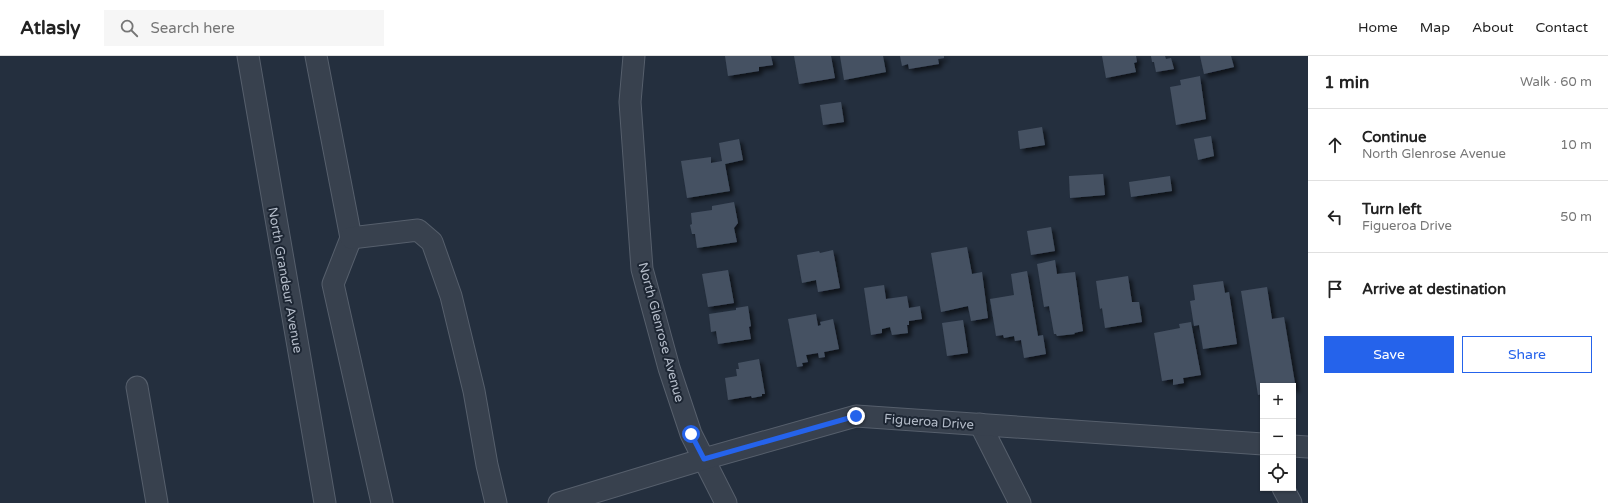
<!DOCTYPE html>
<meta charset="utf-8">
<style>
:root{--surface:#fff;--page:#f6f6f6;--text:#222;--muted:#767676;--line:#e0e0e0;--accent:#2563eb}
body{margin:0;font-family:"Varela Round",sans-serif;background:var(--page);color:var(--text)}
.controls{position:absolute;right:12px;bottom:12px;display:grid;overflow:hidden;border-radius:0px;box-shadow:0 1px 3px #0004}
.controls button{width:36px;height:36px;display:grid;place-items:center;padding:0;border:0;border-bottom:1px solid var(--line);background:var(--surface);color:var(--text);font:20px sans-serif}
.stop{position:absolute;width:12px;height:12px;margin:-9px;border:3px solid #2563eb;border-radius:50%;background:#fff}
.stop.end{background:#2563eb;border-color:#fff;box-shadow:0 1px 4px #0008}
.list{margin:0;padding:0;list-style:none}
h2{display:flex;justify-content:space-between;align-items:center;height:52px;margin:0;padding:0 16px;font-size:17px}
h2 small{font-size:13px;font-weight:400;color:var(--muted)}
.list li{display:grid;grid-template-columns:26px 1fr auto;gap:12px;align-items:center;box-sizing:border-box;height:72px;padding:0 16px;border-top:1px solid var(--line)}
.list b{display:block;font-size:15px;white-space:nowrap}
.list p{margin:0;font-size:13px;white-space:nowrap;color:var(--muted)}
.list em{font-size:13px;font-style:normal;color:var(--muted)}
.actions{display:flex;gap:8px;padding:12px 16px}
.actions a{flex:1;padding:9px 0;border:1px solid var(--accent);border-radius:0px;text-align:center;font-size:14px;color:var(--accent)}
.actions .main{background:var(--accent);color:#fff}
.icon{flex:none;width:22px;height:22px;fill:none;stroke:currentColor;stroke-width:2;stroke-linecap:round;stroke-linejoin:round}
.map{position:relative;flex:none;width:1308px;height:447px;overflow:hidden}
header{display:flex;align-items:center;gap:24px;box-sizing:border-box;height:56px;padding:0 20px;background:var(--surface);border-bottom:1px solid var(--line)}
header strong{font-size:19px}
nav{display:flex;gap:22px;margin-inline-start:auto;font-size:14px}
.search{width:280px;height:36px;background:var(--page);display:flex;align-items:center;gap:10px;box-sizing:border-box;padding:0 14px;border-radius:0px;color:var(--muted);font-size:15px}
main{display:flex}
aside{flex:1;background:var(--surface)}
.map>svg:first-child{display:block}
</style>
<header>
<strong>Atlasly</strong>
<div class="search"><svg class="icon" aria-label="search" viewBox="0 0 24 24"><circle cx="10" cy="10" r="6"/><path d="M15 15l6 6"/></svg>Search here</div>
<nav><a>Home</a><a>Map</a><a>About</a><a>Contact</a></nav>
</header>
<main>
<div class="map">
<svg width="1308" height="447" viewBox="0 0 1308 447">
<defs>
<filter id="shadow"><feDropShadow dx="3.5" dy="3.5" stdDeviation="2" flood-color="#0009"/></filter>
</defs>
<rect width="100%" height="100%" fill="#242f3e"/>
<g fill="#455162" filter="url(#shadow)">
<path d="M725 0H771L773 9 759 11V15L728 20Z"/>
<path d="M794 0H831L835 22 799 28Z"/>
<path d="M840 0H883L886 16 844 24Z"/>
<path d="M900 0H944V2L938 3 939 8 909 13 908 8 902 10Z"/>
<path d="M1102 0H1136L1137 6 1134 7 1136 16 1106 22Z"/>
<path d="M1151 0H1165L1166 3 1171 2 1174 13 1156 16 1154 6H1152Z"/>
<path d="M1200 0H1231L1234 11 1204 18Z"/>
<path d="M1200 20 1206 63 1176 69 1170 31 1181 29 1180 24Z"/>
<path d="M841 46 844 66 823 69 820 49Z"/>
<path d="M1042 71 1045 89 1020 93 1018 75Z"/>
<path d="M1211 80 1214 100 1198 104 1194 83Z"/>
<path d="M739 83 743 104 725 108 730 135 687 142 681 105 711 101V107L722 105 719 87Z"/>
<path d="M1103 118 1105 139 1070 142 1069 120Z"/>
<path d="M1170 120 1172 135 1131 141 1129 126Z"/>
<path d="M734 146 738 167 734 172 737 186 697 192 695 178H692L690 169 692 168 691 157 712 154V150Z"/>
<path d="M1051 171 1055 195 1031 199 1027 175Z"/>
<path d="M967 191 972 218 982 216 988 262 971 265 968 250 941 256 931 197Z"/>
<path d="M833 194 840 232 818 236 816 224 802 227 797 199 819 195 820 197Z"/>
<path d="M1055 204 1057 218 1075 216 1083 275 1074 277 1075 278 1057 280 1056 278H1054L1049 250 1044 251 1037 208Z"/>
<path d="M728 214 734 247 708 251 702 218Z"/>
<path d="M1027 215 1038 280 1043 279 1046 298 1024 302 1021 284 1015 285 1014 280 1004 282 1003 279 996 280 990 243 1014 239 1011 218Z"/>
<path d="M1128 220 1132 246H1139L1142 266 1105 272 1102 252 1100 253 1096 225Z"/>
<path d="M1223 225 1225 237 1229 236 1237 288 1203 293 1199 269 1194 270 1190 245 1195 244 1193 229Z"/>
<path d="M884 229 886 243 907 240 909 252 920 250 922 263 909 265V269H907L908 277 892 279 890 271 882 273V277L871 279 864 232Z"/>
<path d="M1267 231 1272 263 1284 261 1296 333H1293V330H1263V338L1258 339 1241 235Z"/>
<path d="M748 250 751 270 749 271 751 283 718 288 716 275 711 276 709 258 736 254V252Z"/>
<path d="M816 258 818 270 821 269 820 266 833 263 839 293 824 296 825 301 819 302 818 297 806 299 808 306 802 307 803 310 797 311 788 263Z"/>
<path d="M963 264 968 297 947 300 942 267Z"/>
<path d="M1191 266 1201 319 1183 322 1184 327 1173 329V323L1162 325 1154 277 1180 272 1179 268Z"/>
<path d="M759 303 765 338H762V340L752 342 751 340 728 344 725 322 737 320 736 313H739L738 307Z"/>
</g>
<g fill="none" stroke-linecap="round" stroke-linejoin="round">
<defs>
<g id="minor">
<path d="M248 0 325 447"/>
<path d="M316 0 351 182 333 228 382 447"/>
<path d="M634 0 630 46 642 213 669 312 691 378 726 447"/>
<path d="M351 182 418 174 432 186 451 240 474 335 487 409 496 447"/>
<path d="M137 331 157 447"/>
<path d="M980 368 1020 447"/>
<path d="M1293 390 1308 391"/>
<path d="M1283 432 1291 447"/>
<path d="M559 447 704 403 856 360 1263 388"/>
</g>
</defs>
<use href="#minor" stroke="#565f6c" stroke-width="23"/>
<use href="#minor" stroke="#38414e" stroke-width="21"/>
</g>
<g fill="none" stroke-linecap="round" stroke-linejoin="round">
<path stroke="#2563eb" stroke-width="5" d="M691 378 704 403 856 360"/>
</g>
<g text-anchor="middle" stroke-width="4" stroke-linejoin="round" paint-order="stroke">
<g font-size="13" fill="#b4bcc9" stroke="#1d2633">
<text transform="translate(286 224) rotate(80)" y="5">North Grandeur Avenue</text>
<text transform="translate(662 276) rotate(75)" y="5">North Glenrose Avenue</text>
<text transform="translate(929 365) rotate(4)" y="5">Figueroa Drive</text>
</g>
</g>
</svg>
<div class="controls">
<button>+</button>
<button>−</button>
<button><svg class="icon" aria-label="locate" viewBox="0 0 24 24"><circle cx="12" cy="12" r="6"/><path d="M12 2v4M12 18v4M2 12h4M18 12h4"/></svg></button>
</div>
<div class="stop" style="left:691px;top:378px"></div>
<div class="stop end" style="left:856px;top:360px"></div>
</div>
<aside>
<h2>1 min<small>Walk · 60 m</small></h2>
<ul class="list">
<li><svg class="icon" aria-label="ahead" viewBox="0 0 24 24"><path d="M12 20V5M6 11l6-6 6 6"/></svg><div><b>Continue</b><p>North Glenrose Avenue</p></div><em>10 m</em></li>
<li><svg class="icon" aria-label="left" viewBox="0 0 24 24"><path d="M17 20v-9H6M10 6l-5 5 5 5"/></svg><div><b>Turn left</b><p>Figueroa Drive</p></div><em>50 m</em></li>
<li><svg class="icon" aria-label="arrive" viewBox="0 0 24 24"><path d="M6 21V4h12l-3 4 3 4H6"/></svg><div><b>Arrive at destination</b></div></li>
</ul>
<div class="actions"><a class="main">Save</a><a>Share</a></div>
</aside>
</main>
